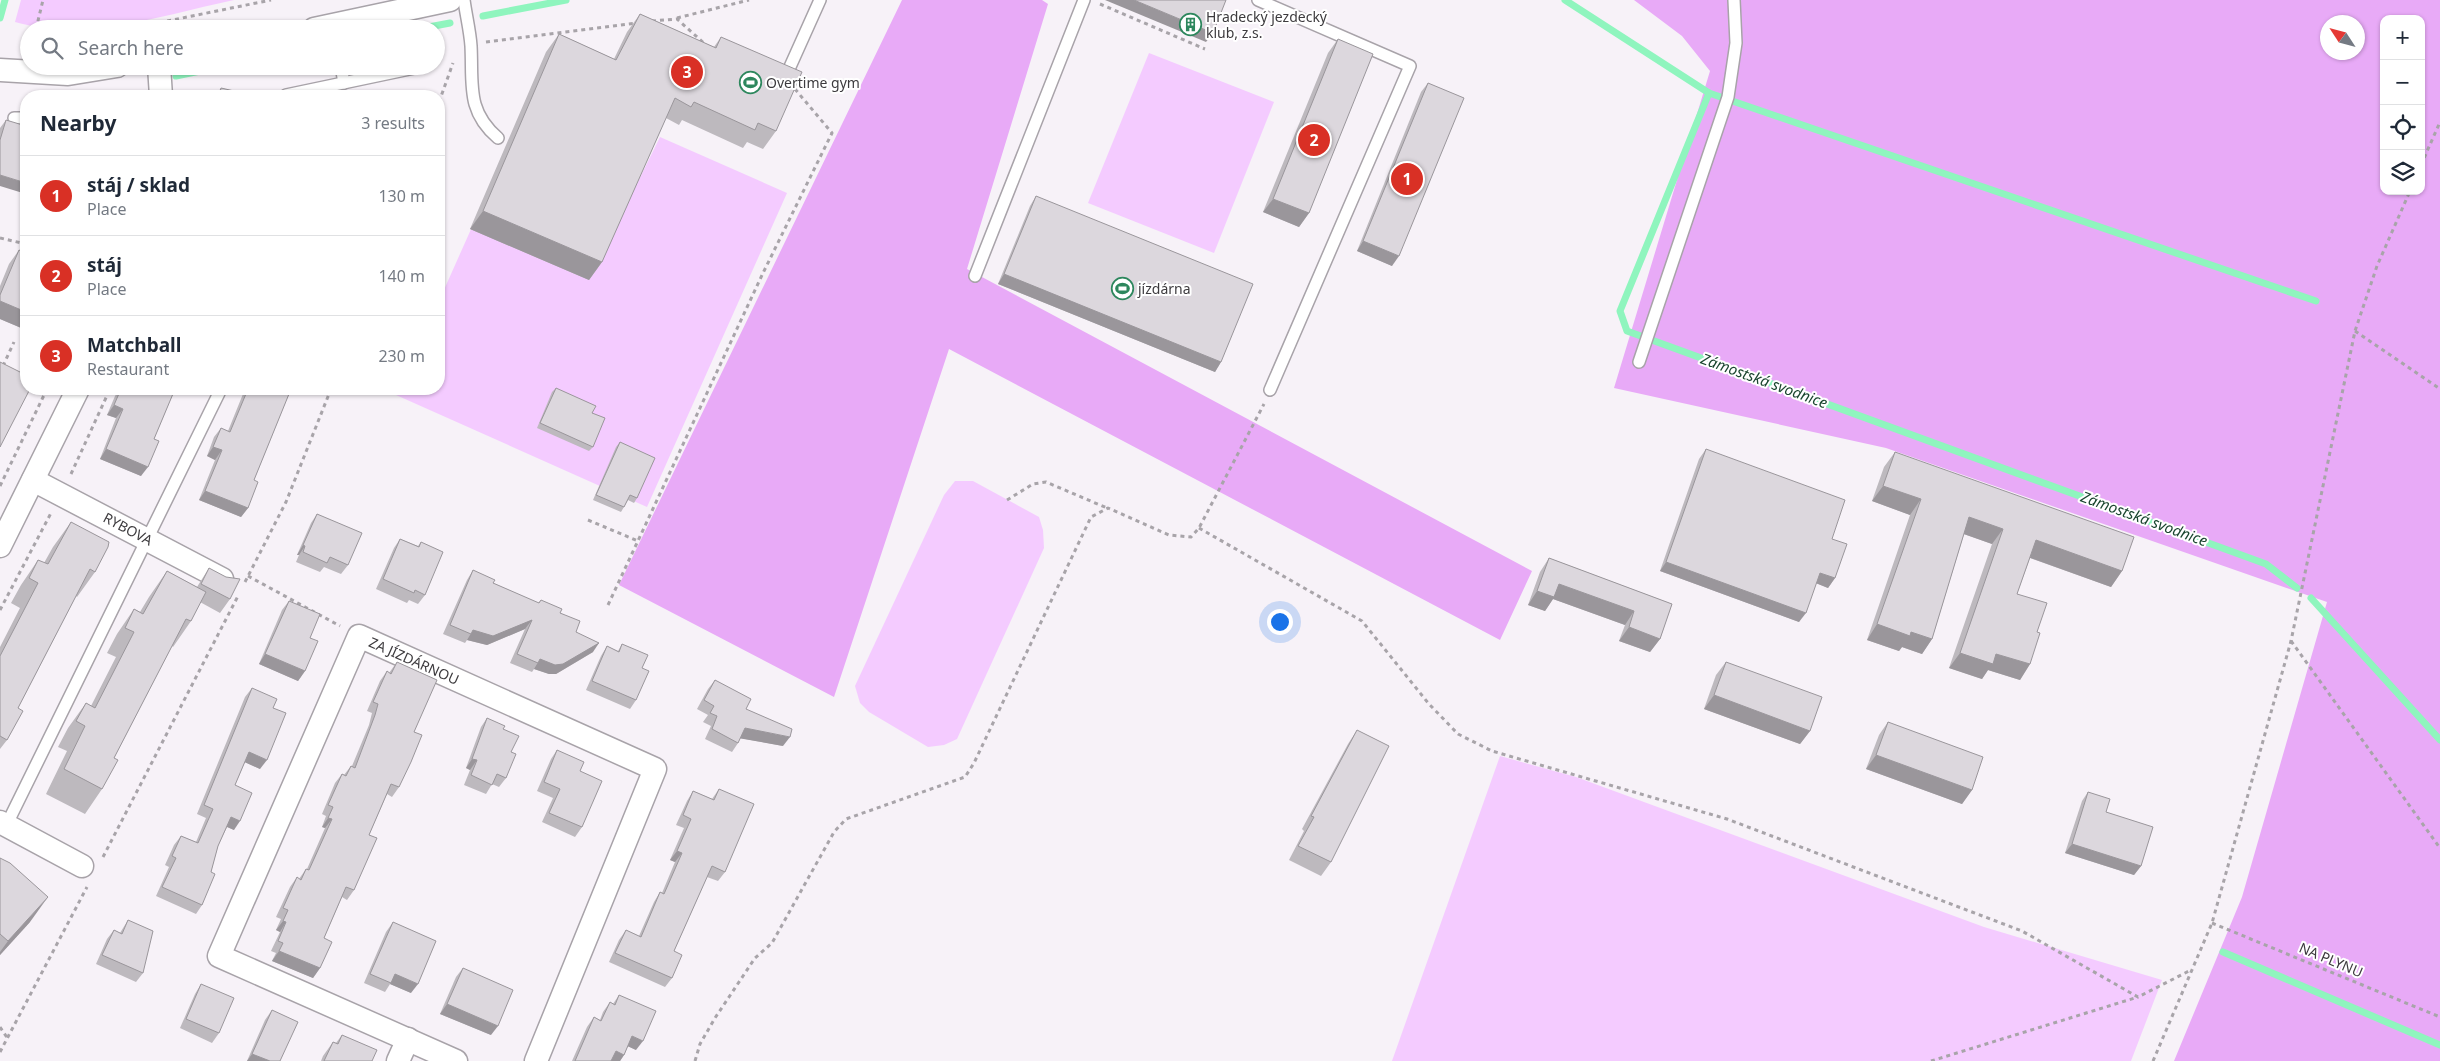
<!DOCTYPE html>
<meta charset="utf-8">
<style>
:root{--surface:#fff;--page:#f2f2f3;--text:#1f2937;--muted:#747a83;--line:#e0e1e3;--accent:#d93025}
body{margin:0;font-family:"Noto Sans",sans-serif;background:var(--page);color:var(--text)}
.controls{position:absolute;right:15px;top:15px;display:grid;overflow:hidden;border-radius:10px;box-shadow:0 1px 4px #0004}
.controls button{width:45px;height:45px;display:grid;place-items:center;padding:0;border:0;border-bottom:1px solid var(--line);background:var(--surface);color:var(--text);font:25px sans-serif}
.compass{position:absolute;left:2320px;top:15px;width:45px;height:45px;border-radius:50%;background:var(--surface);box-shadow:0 1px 4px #0004;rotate:306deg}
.you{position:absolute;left:1279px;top:621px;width:18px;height:18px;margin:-12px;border:4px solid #fff;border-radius:50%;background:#1a73e8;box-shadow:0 0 0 8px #1a73e833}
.badge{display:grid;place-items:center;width:32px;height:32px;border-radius:50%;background:var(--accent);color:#fff;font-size:16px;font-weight:700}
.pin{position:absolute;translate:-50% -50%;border:2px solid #fff;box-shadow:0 1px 5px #0006}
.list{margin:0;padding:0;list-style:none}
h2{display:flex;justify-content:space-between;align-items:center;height:65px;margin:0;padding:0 20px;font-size:21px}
h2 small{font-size:16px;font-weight:400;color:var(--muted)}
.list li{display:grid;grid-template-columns:32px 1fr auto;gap:15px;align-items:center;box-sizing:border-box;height:80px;padding:0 20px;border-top:1px solid var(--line)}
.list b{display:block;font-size:19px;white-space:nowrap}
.list p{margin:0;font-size:16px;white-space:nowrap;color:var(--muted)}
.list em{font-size:16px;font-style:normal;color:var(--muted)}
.icon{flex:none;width:28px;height:28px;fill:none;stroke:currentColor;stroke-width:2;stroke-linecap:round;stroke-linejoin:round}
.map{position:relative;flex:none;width:2440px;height:1061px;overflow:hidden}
.search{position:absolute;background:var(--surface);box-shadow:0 1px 4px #0004;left:20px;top:20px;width:425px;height:55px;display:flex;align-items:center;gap:12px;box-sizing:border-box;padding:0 18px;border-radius:28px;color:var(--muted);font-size:19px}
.panel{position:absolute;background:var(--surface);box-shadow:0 1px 4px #0004;left:20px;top:90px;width:425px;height:305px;border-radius:20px}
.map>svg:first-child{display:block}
</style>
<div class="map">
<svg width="2440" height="1061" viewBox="0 0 2440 1061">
<rect width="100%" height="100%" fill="#f7f2f8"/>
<g fill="#f4cbff">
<path d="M21 0H234C163 15 86 42 15 22Z"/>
<path d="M1149 53 1274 102 1214 253 1088 203Z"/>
<path d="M660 137 787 193 647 507 396 395 399 389H439V301L472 227 622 214Z"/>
<path d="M955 481H973L1039 517 1043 530 1044 548 957 739 944 745 928 747 869 712 860 703 855 686 944 495Z"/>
<path d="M1500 756 1576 777 1984 927 2162 980 2131 1061H1392Z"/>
</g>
<g fill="#e8aaf7" fill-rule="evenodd">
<path d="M902 0H1042L1048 4 967 269 1532 571 1500 640 949 349 834 697 619 585Z"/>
<path d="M1634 0H2440V1061H2174L2242 897 2327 602 1886 448 1614 388 1710 71 1682 36ZM2384 19H2421V191H2384ZM2328 22H2358V52H2328Z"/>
</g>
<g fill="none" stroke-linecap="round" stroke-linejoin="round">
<g stroke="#8ff5be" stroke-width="7">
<path d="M1565 0 1709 93 1620 311 1627 331 2266 564 2297 588"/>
<path d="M483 16 566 0"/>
<path d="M0 18 5 0"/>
<path d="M418 29 450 23"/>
<path d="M176 76 224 66"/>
<path d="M1709 93 2316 301"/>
<path d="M2311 598 2440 740"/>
<path d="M2223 952 2440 1045"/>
</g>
<defs>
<g id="service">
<path d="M464 0C466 15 470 31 471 46 473 84 466 111 498 138"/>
<path d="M1258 0 1410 66 1270 390"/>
<path d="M341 66 344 83"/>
<path d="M785 78 820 0"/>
<path d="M286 95 424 66"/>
<path d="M14 118H26"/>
<path d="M975 276 1084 0"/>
<path d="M1639 362 1728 97 1736 43 1734 0"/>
<path d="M6 826 221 389"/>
</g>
<g id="minor">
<path d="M314 29 450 0"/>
<path d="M159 66 161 96"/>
<path d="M0 70 68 74 117 66"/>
<path d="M33 480 222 579"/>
<path d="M0 546 78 389"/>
<path d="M0 822 82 866"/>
<path d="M398 1061 408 1039"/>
<path d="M456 1061 219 956 359 636 655 769 536 1061"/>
</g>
</defs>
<use href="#service" stroke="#a8a3a9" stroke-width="14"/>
<use href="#minor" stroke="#a8a3a9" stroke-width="25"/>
<g stroke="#a8a4a9" stroke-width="3" stroke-dasharray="4 4" stroke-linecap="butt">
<path d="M1100 4 1205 49"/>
<path d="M677 18 749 0"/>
<path d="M652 21 677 19 706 45"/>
<path d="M36 29 43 0"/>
<path d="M128 29 271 0"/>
<path d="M486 42 636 23"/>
<path d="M439 102 453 63"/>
<path d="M2421 165 2440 122"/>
<path d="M0 238 26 244"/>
<path d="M2355 331 2440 389"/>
<path d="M3 366 14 342"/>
<path d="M71 474 110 389"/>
<path d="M0 486 47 389"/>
<path d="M1007 500 1033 484 1046 482 1107 508"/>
<path d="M588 520 638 541"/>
<path d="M1199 528 1362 621 1429 704 1458 734 1492 751 1727 819 2022 931 2138 997 2191 970"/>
<path d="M248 576 340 626"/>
<path d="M245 582 286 502 331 389"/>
<path d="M608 605 763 273 832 133 795 89"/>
<path d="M0 610 51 513"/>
<path d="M2291 641 2440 848"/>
<path d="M103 857 238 596"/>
<path d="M2212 923 2440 1017"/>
<path d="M0 1027 8 1039"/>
<path d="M0 1052 87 887"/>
<path d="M695 1061 700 1044 715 1018 755 958 772 943 834 832 846 819 965 777 974 763 1091 517 1108 508 1169 535 1191 537 1199 528 1264 404"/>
<path d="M1931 1061 2138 997"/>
<path d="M2153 1061 2212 923 2291 641 2355 331 2377 266 2410 191"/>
</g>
<use href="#service" stroke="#fff" stroke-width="11"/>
<use href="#minor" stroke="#fff" stroke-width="22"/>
</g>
<g fill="#bdb9be">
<path d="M640 14 714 47 721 37 776 131 763 149 747 142 743 148 682 120 679 125 666 118 602 262 589 280 470 229 546 52 559 34 614 59 627 32Z"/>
<path d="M1338 39 1309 213 1299 227 1263 212 1328 53Z"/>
<path d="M1428 83 1392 266 1357 251 1421 92Z"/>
<path d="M221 88 256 96H215Z"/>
<path d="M6 120 0 186V128Z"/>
<path d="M1036 196 1221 362 1215 372 998 284 1030 206Z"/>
<path d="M19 250 26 253V330L0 319V286L9 264Z"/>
<path d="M556 388 592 413 593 447 589 451 537 428 552 392Z"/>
<path d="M120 389H175L154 439 141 476 100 459 116 418 107 415 115 396Z"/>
<path d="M245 389H291L254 480 248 508 241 517 199 500 215 460 207 456 214 437 221 428 228 431Z"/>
<path d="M620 442 637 498 634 503 628 500 621 512 593 500 616 447Z"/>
<path d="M1706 449 1832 539 1835 578 1828 588 1816 583 1799 622 1660 571 1699 459Z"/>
<path d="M1895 452 2122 571 2111 587 2030 558 2017 594 2037 632 2030 664 2020 680 1988 670 1982 679 1949 668 1992 544 1964 534 1932 639 1922 654 1902 647 1899 651 1867 640 1910 515 1872 501 1884 467Z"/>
<path d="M317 514 348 565 341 574 324 567 320 572 296 562 299 555H297L311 523Z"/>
<path d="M71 522 95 572 77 597 76 596 18 708 7 740 0 749V647L20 608 11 603 21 585 38 560 44 563 53 547Z"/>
<path d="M400 539 418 546 421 542 425 595 418 604 409 600 407 603 376 589 394 548Z"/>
<path d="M1549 558 1672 604 1660 639 1650 652 1619 641 1625 625 1553 599 1545 611 1528 605 1540 572Z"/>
<path d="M209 568 230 599 220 613 200 602 191 621 173 647 172 646 114 758 102 789 85 814 46 794 67 751 58 747 68 728 86 703 91 706 116 657 107 653 117 634 134 609 140 612 149 597 167 571 197 587Z"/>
<path d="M473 570 493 583 538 603 541 600 560 613 593 652 556 674H549L534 669 532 672 510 663 525 629 487 645 467 640 465 643 443 634 467 580Z"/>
<path d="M289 601 310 638 305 671 298 681 259 664 282 610Z"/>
<path d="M622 644 642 668 636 700 630 709 586 690 601 656 607 646 618 651Z"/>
<path d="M397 662 414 732 399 787 392 797 387 794 369 835 354 890 347 900 342 897 324 938 320 968 313 978 272 961 276 953 271 951 280 932 276 930 281 919 276 917 290 887 297 877 299 879 306 869H307L325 828 322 827 326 816 322 814 335 783 342 774 344 775 351 766H352L369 725 372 713 367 711 380 681 387 671 389 673Z"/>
<path d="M1726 662 1810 731 1800 744 1704 709 1716 675Z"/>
<path d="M715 680 746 709 783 746 740 738 738 743 732 752 705 739 711 726 703 722 708 715 697 709 708 689Z"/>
<path d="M252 688 273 708 260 769 245 762 235 785 234 830 227 827 218 846 202 905 196 914 156 896 169 867 165 865 174 845 181 836 196 842 206 818 197 814 245 697Z"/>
<path d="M487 718 503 729 511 752 506 778 499 787 492 784 486 794 464 785 470 770 466 768 481 727Z"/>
<path d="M1888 722 1972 790 1962 804 1866 769 1879 735Z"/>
<path d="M1357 730 1331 862 1321 876 1289 860 1304 831 1302 829 1348 744Z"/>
<path d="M557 750 580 771 582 827 575 837 542 822 553 798 537 791 551 759Z"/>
<path d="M719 789 725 872 718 881 707 877 674 951 672 978 665 987 609 962 619 940 626 930 639 936 654 902 660 892 662 893 675 862 670 860 684 828 676 825 687 801 693 791 712 799Z"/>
<path d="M2088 792 2106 812 2141 866 2134 875 2065 853 2082 801Z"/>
<path d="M0 858 30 922 0 955Z"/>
<path d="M128 920 143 973 136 982 96 964 107 939 114 930 120 933Z"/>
<path d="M393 922 411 993 390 984 385 992 364 983 386 932Z"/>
<path d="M463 968 491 1035 440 1014 456 977Z"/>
<path d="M201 984 219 1033 212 1043 180 1028 195 994Z"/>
<path d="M619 995 636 1050 628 1046 624 1055 620 1061H572L587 1027 594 1017 600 1020 603 1012 610 1002 613 1004Z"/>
<path d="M272 1010 280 1061H247L265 1020Z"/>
<path d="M342 1035 372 1061H321L323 1056 333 1042 336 1043Z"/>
</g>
<g fill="#9a969b">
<path d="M1105 0H1134L1213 33 1206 42Z"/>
<path d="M0 175 26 183V194L0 186Z"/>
<path d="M1273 199 1309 213 1299 227 1263 212Z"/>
<path d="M483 211 602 262 589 280 470 229Z"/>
<path d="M1363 241 1399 256 1392 266 1357 251Z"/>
<path d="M1004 274 1221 362 1215 372 998 284Z"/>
<path d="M0 301 26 312V330L0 319Z"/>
<path d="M114 405 123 409 116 418 107 415Z"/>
<path d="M213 447 222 450 215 460 207 456Z"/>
<path d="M106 449 148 467 141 476 100 459Z"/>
<path d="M1883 486 1921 499 1910 515 1872 501Z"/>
<path d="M205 491 248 508 241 517 199 500Z"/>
<path d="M1969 517 2003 529 1992 544 1958 532Z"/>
<path d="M2036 540 2122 571 2111 587 2025 556Z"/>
<path d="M303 545 305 546 299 555H297Z"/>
<path d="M1666 562 1806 613 1799 622 1660 571Z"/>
<path d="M1820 573 1835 578 1828 588 1813 582Z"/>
<path d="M1559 584 1634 611 1625 625 1553 599 1545 611 1528 605 1537 591Z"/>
<path d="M532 620 525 629 487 645 467 640 473 630Z"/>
<path d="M1877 624 1911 632 1932 639 1922 654 1902 647 1899 651 1867 640Z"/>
<path d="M1629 627 1660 639 1650 652 1619 641Z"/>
<path d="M599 643 593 652 556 674H549L534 669 540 659Z"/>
<path d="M1960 653 1996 654 2030 664 2020 680 1988 670 1982 679 1949 668Z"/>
<path d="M265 654 305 671 298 681 259 664Z"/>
<path d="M1714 695 1810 731 1800 744 1704 709Z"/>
<path d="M745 728 790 737 783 746 738 738Z"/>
<path d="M249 752 267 760 260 769 242 761Z"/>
<path d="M1876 755 1972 790 1962 804 1866 769Z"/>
<path d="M472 759 477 760 470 770 466 768Z"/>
<path d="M231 817 240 821 234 830 225 826Z"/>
<path d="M328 818 332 819 325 828 322 827Z"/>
<path d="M2072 844 2141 866 2134 875 2065 853Z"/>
<path d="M677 851 682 853 675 862 670 860Z"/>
<path d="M48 897 30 922 0 955V952L8 941Z"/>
<path d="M283 921 286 922 280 932 276 930Z"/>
<path d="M279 951 320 968 313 978 272 961Z"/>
<path d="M395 974 418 984 411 993 390 984Z"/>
<path d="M447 1004 498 1026 491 1035 440 1014Z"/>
<path d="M632 1036 643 1041 636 1050 625 1045Z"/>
<path d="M616 1051 624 1055 620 1061H610Z"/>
<path d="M252 1054 270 1061H247Z"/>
</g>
<g fill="#dcd7dd" stroke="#9a969b">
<path d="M1134 0H1226L1213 33Z"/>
<path d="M640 14 716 48 721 37 802 72 776 131 758 123 755 130 694 102 691 107 675 98 602 262 483 211 559 34 616 60Z"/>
<path d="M1338 39 1373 54 1309 213 1273 199Z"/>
<path d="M1428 83 1464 98 1399 256 1363 241Z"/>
<path d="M221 88 256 96H219Z"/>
<path d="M6 120 26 126V183L0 175V140Z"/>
<path d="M1036 196 1253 284 1221 362 1004 274Z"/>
<path d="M19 250 26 253V312L0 301V295Z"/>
<path d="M0 362 26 375V389H30L0 447Z"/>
<path d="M556 388 596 406 592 413 605 418 593 447 540 423Z"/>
<path d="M121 389H127L130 390 131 389H175L154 439 159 441 148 467 106 449 123 409 114 405Z"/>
<path d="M248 389H291L254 480 258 482 248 508 205 491 222 450 213 447 221 428 230 432Z"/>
<path d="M620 442 655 458 637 498 630 495 624 507 596 495Z"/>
<path d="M1706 449 1845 500 1832 539 1847 544 1835 578 1820 573 1806 613 1666 562Z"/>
<path d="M1895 452 2134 537 2122 571 2036 540 2017 594 2047 603 2037 632 2040 633 2030 664 1996 654 1993 664 1960 653 2003 529 1969 517 1932 639 1911 632 1910 636 1877 624 1921 499 1883 486Z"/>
<path d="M317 514 362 533 348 565 330 557 327 563 303 552 305 546 303 545Z"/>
<path d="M71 522 109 542 108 547 95 572 90 569 18 708 23 711 7 740 0 736V656L38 583 29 578 38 560 48 564Z"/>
<path d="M400 539 419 547 421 542 443 552 425 595 415 590 414 593 383 579Z"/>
<path d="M1549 558 1672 604 1660 639 1629 627 1634 611 1559 584 1554 597 1537 591Z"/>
<path d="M209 568 226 577 240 579 230 599 201 584Z"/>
<path d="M473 570 495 580 493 583 539 603 541 600 562 609 560 613 580 621 576 632 599 643 563 664 555 665 540 659 538 663 517 654 532 620 493 636 473 630 471 634 450 625Z"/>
<path d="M167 571 206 592 191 621 186 619 114 758 118 760 102 789 64 769 85 726 76 721 86 703 95 708 134 632 125 628 134 609 143 614Z"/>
<path d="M289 601 320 614 310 638 318 641 305 671 265 654Z"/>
<path d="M622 644 648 655 642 668 649 671 636 700 592 681 607 646 619 652Z"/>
<path d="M397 662 437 680 414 732 422 735 411 762 399 787 391 784 369 835 377 838 354 890 346 887 324 938 332 942 320 968 279 951 283 943 278 941 286 922 283 921 288 910 283 908 297 877 301 880 306 869 309 870 332 819 328 818 333 807 328 805 342 774 346 776 351 766 355 768 375 715 378 704 373 702 387 671 391 674Z"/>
<path d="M1726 662 1822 697 1810 731 1714 695Z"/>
<path d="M715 680 751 699 746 709 792 729 790 737 745 728 738 743 712 729 717 716 710 713 714 706 704 700Z"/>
<path d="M252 688 277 699 273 708 286 713 267 760 249 752 235 785 252 793 240 821 231 817 218 846 211 872 215 874 202 905 162 887 176 858 172 856 181 836 198 843 213 809 204 805Z"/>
<path d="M487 718 505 726 503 729 519 736 511 752 516 754 506 778 497 774 492 785 471 775 477 760 472 759Z"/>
<path d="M1888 722 1983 757 1972 790 1876 755Z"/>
<path d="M1357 730 1389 746 1331 862 1298 846 1314 817 1311 816Z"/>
<path d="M557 750 584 762 580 771 602 781 582 827 549 813 560 789 544 782Z"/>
<path d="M719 789 754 804 725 872 712 866 674 951 682 955 672 978 615 953 626 930 641 937 660 892 664 894 682 853 677 851 691 819 683 815 693 791 714 800Z"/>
<path d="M2088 792 2110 799 2106 812 2153 827 2141 866 2072 844Z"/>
<path d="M0 858 10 863 48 897 8 941 0 934Z"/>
<path d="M128 920 153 931 143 973 102 955 114 930 122 934Z"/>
<path d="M393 922 436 941 418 984 395 974 391 983 370 974Z"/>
<path d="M463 968 513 990 498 1026 447 1004Z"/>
<path d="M201 984 234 998 219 1033 186 1019Z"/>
<path d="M619 995 656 1011 643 1041 632 1036 624 1055 616 1051 611 1061H575L594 1017 601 1021 610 1002 615 1005Z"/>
<path d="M272 1010 298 1022 280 1061H270L252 1054Z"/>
<path d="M342 1035 377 1050 372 1061H324L333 1042 338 1044Z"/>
</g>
<defs>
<symbol id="building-ring" viewBox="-11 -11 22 22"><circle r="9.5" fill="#fff" stroke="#2d875d" stroke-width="1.5"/><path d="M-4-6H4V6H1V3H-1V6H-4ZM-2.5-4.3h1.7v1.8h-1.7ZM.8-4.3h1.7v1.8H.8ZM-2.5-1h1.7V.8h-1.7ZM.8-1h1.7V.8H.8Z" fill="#2d875d"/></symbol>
<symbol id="stadium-ring" viewBox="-11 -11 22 22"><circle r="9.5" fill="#fff" stroke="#2d875d" stroke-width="1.5"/><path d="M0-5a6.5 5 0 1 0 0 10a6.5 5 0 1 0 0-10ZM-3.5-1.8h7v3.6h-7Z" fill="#2d875d"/></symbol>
</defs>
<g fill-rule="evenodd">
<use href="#building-ring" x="1178" y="12" width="25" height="25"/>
<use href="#stadium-ring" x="738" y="70" width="25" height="25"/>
<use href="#stadium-ring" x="1110" y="276" width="25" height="25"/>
</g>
<g text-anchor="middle" stroke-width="4" stroke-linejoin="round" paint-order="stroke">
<g font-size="14" fill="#3d3b3e" stroke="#fff" text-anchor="start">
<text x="1206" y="22">Hradecký jezdecký<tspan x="1206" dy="16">klub, z.s.</tspan></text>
<text x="766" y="88">Overtime gym</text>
<text x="1138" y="294">jízdárna</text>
</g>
<g font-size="14" fill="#3d3b3e" stroke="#fff">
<text transform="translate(128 529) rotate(28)" y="5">RYBOVA</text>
<text transform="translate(414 661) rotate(24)" y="5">ZA JÍZDÁRNOU</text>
<text transform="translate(2331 960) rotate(23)" y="5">NA PLYNU</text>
</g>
<g font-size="15" font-style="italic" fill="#1b4630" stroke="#fff">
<text transform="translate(1764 381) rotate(20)" y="5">Zámostská svodnice</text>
<text transform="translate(2144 519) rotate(20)" y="5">Zámostská svodnice</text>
</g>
</g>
</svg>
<div class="controls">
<button>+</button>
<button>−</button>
<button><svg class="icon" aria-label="locate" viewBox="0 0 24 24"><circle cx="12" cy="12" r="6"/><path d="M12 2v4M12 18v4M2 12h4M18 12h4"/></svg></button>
<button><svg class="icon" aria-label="layers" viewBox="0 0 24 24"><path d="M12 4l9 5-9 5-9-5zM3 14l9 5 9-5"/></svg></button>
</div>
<svg class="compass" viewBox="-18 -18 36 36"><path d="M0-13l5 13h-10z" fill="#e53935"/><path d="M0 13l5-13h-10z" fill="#747a83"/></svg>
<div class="you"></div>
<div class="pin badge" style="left:1407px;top:179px">1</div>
<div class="pin badge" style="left:1314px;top:140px">2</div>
<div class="pin badge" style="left:687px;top:72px">3</div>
<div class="search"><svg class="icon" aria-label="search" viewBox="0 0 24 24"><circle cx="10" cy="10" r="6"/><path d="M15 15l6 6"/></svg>Search here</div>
<section class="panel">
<h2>Nearby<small>3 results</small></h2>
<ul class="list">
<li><span class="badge">1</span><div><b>stáj / sklad</b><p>Place</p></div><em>130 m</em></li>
<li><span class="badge">2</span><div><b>stáj</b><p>Place</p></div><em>140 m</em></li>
<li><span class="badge">3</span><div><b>Matchball</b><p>Restaurant</p></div><em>230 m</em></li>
</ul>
</section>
</div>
